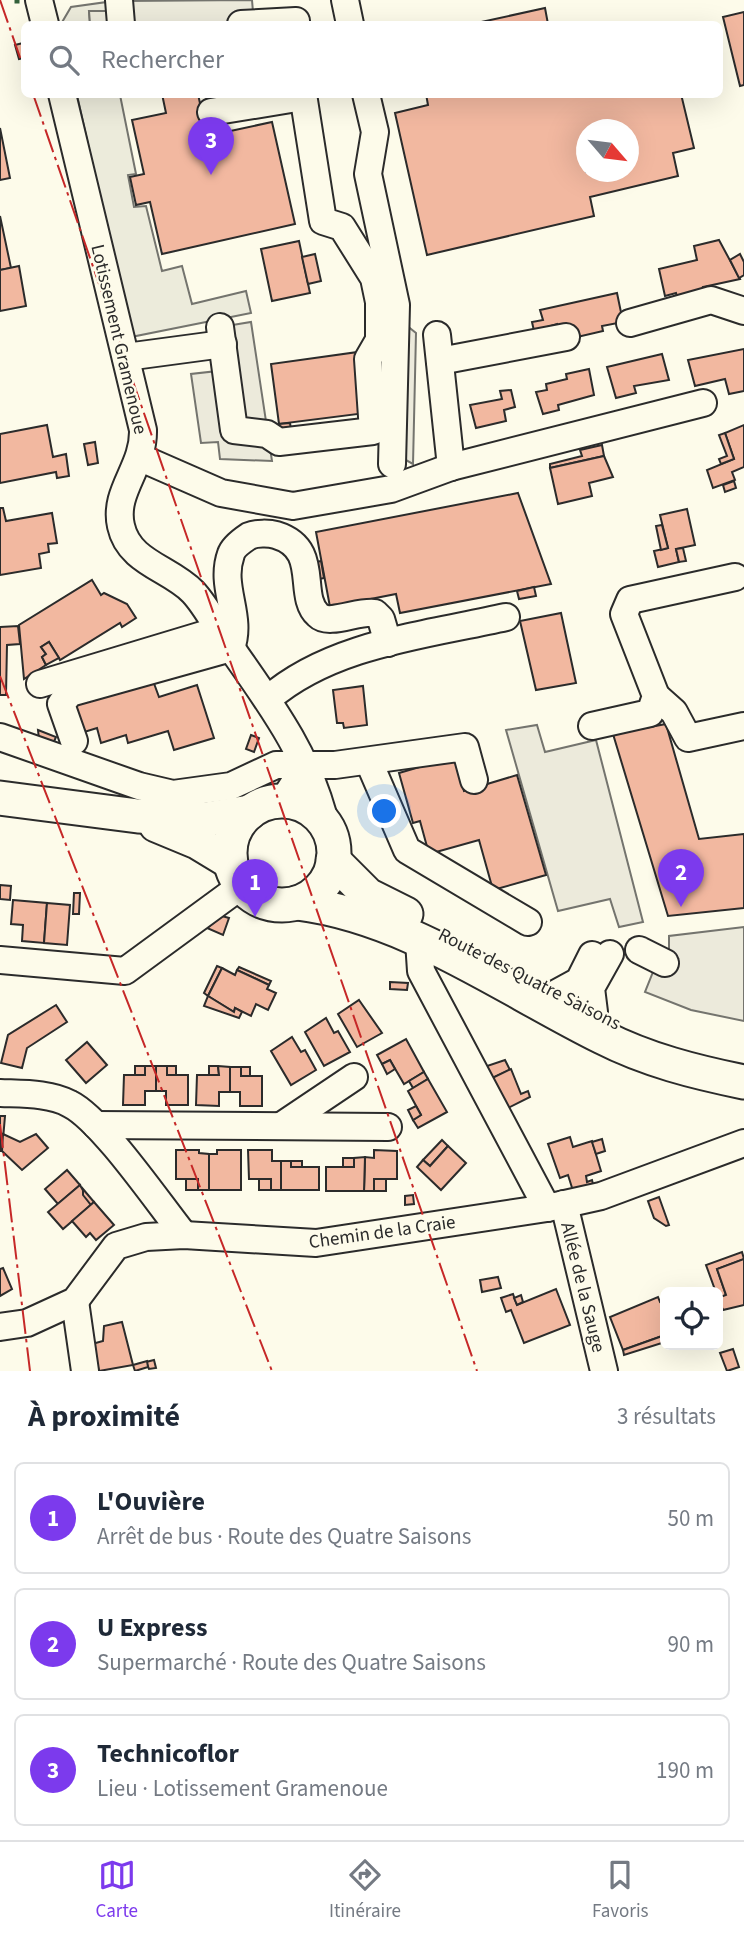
<!DOCTYPE html>
<html lang="fr">
<meta charset="utf-8">
<style>
:root{--surface:#fff;--page:#f2f2f3;--text:#1f2937;--muted:#747a83;--line:#e0e1e3;--accent:#7c3aed}
body{margin:0;font-family:"Source Sans 3",sans-serif;background:var(--page);color:var(--text)}
.controls{position:absolute;right:21px;bottom:21px;display:grid;overflow:hidden;border-radius:10px;box-shadow:0 7px 28px #0002}
.controls button{width:63px;height:63px;display:grid;place-items:center;padding:0;border:0;border-bottom:2px solid var(--line);background:var(--surface);color:var(--text);font:35px sans-serif}
.compass{position:absolute;left:576px;top:119px;width:63px;height:63px;border-radius:50%;background:var(--surface);box-shadow:0 7px 28px #0002;rotate:118deg}
.you{position:absolute;left:385px;top:812px;width:24px;height:24px;margin:-18px;border:5px solid #fff;border-radius:50%;background:#1a73e8;box-shadow:0 0 0 10px #1a73e833}
.badge{display:grid;place-items:center;width:46px;height:46px;border-radius:50%;background:var(--accent);color:#fff;font-size:23px;font-weight:700}
.pin{position:absolute;translate:-50% -58px;filter:drop-shadow(0 2px 4px #0008)}
.pin::after{content:'';position:absolute;top:37px;width:24px;height:21px;background:inherit;clip-path:polygon(0 0,100% 0,50% 100%)}
.list{margin:0;padding:0;list-style:none}
h2{display:flex;justify-content:space-between;align-items:center;height:91px;margin:0;padding:0 28px;font-size:30px}
h2 small{font-size:23px;font-weight:400;color:var(--muted)}
.list li{display:grid;grid-template-columns:46px 1fr auto;gap:21px;align-items:center;box-sizing:border-box;height:112px;margin:0 14px 14px;padding:0 14px;border:2px solid var(--line);border-radius:10px}
.list b{display:block;font-size:26px;white-space:nowrap}
.list p{margin:0;font-size:23px;white-space:nowrap;color:var(--muted)}
.list em{font-size:23px;font-style:normal;color:var(--muted)}
.icon{flex:none;width:38px;height:38px;fill:none;stroke:currentColor;stroke-width:2;stroke-linecap:round;stroke-linejoin:round}
.map{position:relative;flex:none;width:744px;height:1371px;overflow:hidden}
.search{position:absolute;background:var(--surface);box-shadow:0 7px 28px #0002;left:21px;right:21px;top:21px;height:77px;display:flex;align-items:center;gap:18px;box-sizing:border-box;padding:0 24px;border-radius:10px;color:var(--muted);font-size:26px}
.sheet{height:469px;background:var(--surface)}
nav{display:flex;justify-content:space-around;align-items:center;box-sizing:border-box;height:98px;border-top:2px solid var(--line);background:var(--surface);font-size:19px;color:var(--muted)}
nav a{display:grid;justify-items:center;gap:4px}
nav .on{color:var(--accent)}
.map>svg:first-child{display:block}
</style>
<div class="map">
<svg width="744" height="1371" viewBox="0 0 744 1371">
<rect width="100%" height="100%" fill="#fdfbea"/>
<g fill="#ecebdb" stroke="#74746e" stroke-width="2">
<path d="M107 2 108 11H89L90 24H61L71 7Z"/>
<path d="M77 95H120L136 174 128 175 134 207 146 206 162 271 182 266 192 304 246 291 251 313 131 337Z"/>
</g>
<g fill="#eceadb" stroke="#74746e" stroke-width="2">
<path d="M252 0 254 24H90L89 11H125L124 1Z"/>
<path d="M396 317 416 333 413 464 393 453Z"/>
<path d="M251 322 272 461 220 459 218 442 201 443 191 374 226 370 220 327Z"/>
<path d="M537 725 545 752 596 740 643 922 619 927 610 899 558 911 506 730Z"/>
<path d="M744 927V1021L691 1010 645 992 653 972 669 951V936Z"/>
</g>
<g fill="#f2b8a0" stroke="#2b2b2b" stroke-width="2" fill-rule="evenodd">
<path d="M545 8 548 24H472Z"/>
<path d="M744 12V85L740 86 723 17Z"/>
<path d="M23 43 24 58 19 59 15 45Z"/>
<path d="M162 94H198L207 136 272 122 295 224 162 254 150 202 136 205 130 177 144 174 132 120 166 113Z"/>
<path d="M426 94H681L694 148 673 153 678 176 590 197 594 216 427 255 395 113 428 105ZM586 130H628V172H586Z"/>
<path d="M0 128 10 178 0 180Z"/>
<path d="M0 216 11 268 0 270Z"/>
<path d="M719 240 740 279 703 287 705 294 678 301 676 293 665 296 659 269 697 260 694 246Z"/>
<path d="M299 241 310 293 272 301 261 249Z"/>
<path d="M315 254 321 281 308 284 302 257Z"/>
<path d="M740 254 744 262V275L739 278 730 260Z"/>
<path d="M19 266 26 306 0 311V270Z"/>
<path d="M617 293 623 322 602 326 603 331 573 338 558 333 557 324 534 331 532 322 543 320 540 310Z"/>
<path d="M744 349V391L729 394 725 379 695 386 688 360Z"/>
<path d="M358 352 366 413 279 424 271 364Z"/>
<path d="M662 354 669 380 634 386 636 393 616 398 607 367Z"/>
<path d="M589 369 594 395 558 405 559 410 543 414 536 392 547 390 546 384 567 379 566 374Z"/>
<path d="M511 390 515 407 504 410 506 421 476 428 470 405 502 399 500 391Z"/>
<path d="M290 423 292 435 281 436 279 424Z"/>
<path d="M47 425 53 457 66 454 69 476 57 478 56 472 0 483V434Z"/>
<path d="M744 425V467L732 472 735 480 713 488 707 470 734 459 725 433Z"/>
<path d="M725 433 734 459 721 464 719 459 727 456 719 435Z"/>
<path d="M95 442 98 463 88 465 84 444Z"/>
<path d="M602 445 604 456 550 468V464L582 456 580 450Z"/>
<path d="M604 456 613 477 589 483 592 496 558 504 550 468Z"/>
<path d="M734 481 736 488 725 492 723 485Z"/>
<path d="M518 493 551 584 400 613 396 594 330 607 316 532Z"/>
<path d="M0 508H3L6 521 52 513 57 543 48 544 49 552 39 554 41 568 0 575Z"/>
<path d="M687 509 695 545 676 549 679 562 658 567 654 551 668 548 660 515Z"/>
<path d="M662 525 668 548 661 550 656 526Z"/>
<path d="M683 548 686 561 679 562 676 549Z"/>
<path d="M321 561 324 578 315 580 312 563Z"/>
<path d="M92 580 101 595 104 593 127 604 136 618 122 627 120 623 60 660 49 642 41 647 46 654 42 657 46 665 24 679 19 625Z"/>
<path d="M534 587 536 596 519 599 517 591Z"/>
<path d="M561 613 576 683 536 690 520 621Z"/>
<path d="M18 626 20 644 7 645 6 695H0V627Z"/>
<path d="M49 642 59 658 46 665 42 657 46 654 41 647Z"/>
<path d="M152 678 159 697 197 685 214 738 174 750 168 731 128 743 126 735 101 743 97 728 81 733 72 703Z"/>
<path d="M363 686 367 725 344 728 343 723H337L333 690Z"/>
<path d="M666 724 699 839 744 834V908L668 916 613 734Z"/>
<path d="M38 730 56 737 53 744 39 739Z"/>
<path d="M251 735 259 738 254 752 246 749Z"/>
<path d="M454 757 464 791 517 775 546 875 493 890 479 840 429 854 420 821 413 823 399 773Z"/>
<path d="M0 885 11 886 10 900 0 899Z"/>
<path d="M74 893H80L79 914H73Z"/>
<path d="M13 900 47 903 44 943 22 941 23 925 11 924Z"/>
<path d="M47 903 70 905 67 945 44 943Z"/>
<path d="M222 916 229 918 223 935 207 928Z"/>
<path d="M217 966 222 968 208 996 204 993Z"/>
<path d="M239 967 271 981 269 985 237 970Z"/>
<path d="M222 968 235 975 237 970 269 985 267 989 276 993 268 1010 256 1004 251 1016 235 1008 234 1012 208 996Z"/>
<path d="M390 982 408 983 407 990 390 989Z"/>
<path d="M208 996 234 1012 235 1008 242 1012 239 1018 204 1006Z"/>
<path d="M359 1000 382 1033 357 1047 338 1014Z"/>
<path d="M56 1005 67 1022 27 1048 22 1068 1 1063 8 1035Z"/>
<path d="M326 1018 334 1033 338 1031 350 1052 324 1066 305 1032Z"/>
<path d="M292 1037 301 1052 305 1050 316 1070 291 1085 271 1051Z"/>
<path d="M406 1039 424 1072 404 1084 390 1060 382 1064 377 1055Z"/>
<path d="M87 1042 107 1065 86 1083 66 1060Z"/>
<path d="M390 1060 395 1069 387 1074 382 1064Z"/>
<path d="M505 1060 510 1070 484 1082 478 1069Z"/>
<rect x="135" y="1066" width="10" height="9"/>
<path d="M145 1066H156V1091H145V1105H123L124 1075H145Z"/>
<path d="M156 1066H167V1075H188V1105H166V1091H156Z"/>
<rect x="167" y="1066" width="9" height="9"/>
<path d="M209 1066H218L219 1075H209Z"/>
<path d="M218 1066 230 1067V1092H219V1106L196 1105 197 1075H219Z"/>
<path d="M230 1067H241V1076H262V1106H240V1092H230Z"/>
<rect x="241" y="1067" width="9" height="9"/>
<path d="M511 1069 521 1094 528 1091 530 1097 500 1112 484 1082Z"/>
<path d="M424 1072 428 1079 413 1088 409 1081Z"/>
<path d="M428 1079 447 1112 418 1128 413 1120 421 1115 408 1091Z"/>
<path d="M416 1106 421 1115 413 1120 408 1110Z"/>
<path d="M0 1116H5L2 1151H0Z"/>
<path d="M3 1134 20 1142 36 1134 48 1148 22 1170 2 1151Z"/>
<path d="M570 1137 573 1147 592 1141 601 1171 586 1176 587 1182 592 1180 594 1188 574 1194 568 1175 560 1178 548 1144Z"/>
<path d="M602 1139 605 1151 596 1154 592 1142Z"/>
<path d="M442 1140 448 1146 430 1166 423 1160Z"/>
<path d="M448 1146 466 1163 441 1190 417 1167 423 1160 430 1166Z"/>
<path d="M176 1150H199V1153L209 1154V1190H198V1179H176Z"/>
<path d="M217 1150H241V1190H209V1154H217Z"/>
<path d="M248 1150H272V1161H281V1190H271V1179H249Z"/>
<path d="M374 1150 397 1151V1179H374V1191H364L365 1157 374 1158Z"/>
<path d="M365 1157 364 1191H326V1167H354V1158Z"/>
<rect x="343" y="1158" width="11" height="9"/>
<path d="M281 1161H291V1167H319V1190H281Z"/>
<rect x="291" y="1161" width="11" height="6"/>
<path d="M67 1170 80 1185 58 1204 45 1189Z"/>
<rect x="186" y="1179" width="12" height="11"/>
<rect x="259" y="1179" width="12" height="11"/>
<rect x="374" y="1179" width="12" height="12"/>
<path d="M80 1185 91 1205 63 1229 48 1212Z"/>
<path d="M83 1189 94 1202 91 1205 83 1195Z"/>
<path d="M413 1195 414 1204 405 1205V1196Z"/>
<path d="M659 1197 669 1225 666 1226 654 1218 648 1201Z"/>
<path d="M94 1202 114 1225 96 1240 90 1233 86 1237 72 1221Z"/>
<path d="M742 1252 744 1259 717 1269 726 1295 718 1298 706 1265Z"/>
<path d="M744 1259V1305L723 1310 718 1298 726 1295 717 1269Z"/>
<path d="M3 1268 12 1289 0 1296V1269Z"/>
<path d="M498 1277 501 1288 482 1292 480 1280Z"/>
<path d="M556 1289 570 1325 524 1343 511 1310 506 1312 501 1298 513 1294 517 1305Z"/>
<path d="M521 1295 523 1302 517 1305 514 1298Z"/>
<path d="M658 1297 660 1302 665 1300V1335L623 1350 610 1317Z"/>
<path d="M122 1322 133 1365 99 1371 92 1344 103 1341 104 1326Z"/>
<path d="M665 1335V1342L624 1355 623 1350Z"/>
<path d="M733 1349 739 1367 727 1371 720 1353Z"/>
<path d="M154 1360 156 1368 149 1369 146 1362Z"/>
<path d="M147 1361 148 1367 135 1371 133 1365Z"/>
</g>
<g fill="none" stroke-linecap="round" stroke-linejoin="round">
<defs>
<g id="minor">
<path d="M39 0 45 24"/>
<path d="M119 0 121 24"/>
<path d="M345 0 350 24"/>
<path d="M241 24 296 21"/>
<path d="M62 94 143 430C144 468 113 491 121 526 129 563 170 568 193 592 207 607 217 628 229 645 269 702 311 758 326 827"/>
<path d="M366 94 375 132 368 174 396 305 392 464"/>
<path d="M211 112 303 97"/>
<path d="M630 323 711 300 744 311"/>
<path d="M220 327 234 430 267 434 279 442 373 431 368 359 379 340V302L374 278 342 227 323 221 303 94"/>
<path d="M437 335 451 467"/>
<path d="M126 357 223 344"/>
<path d="M440 361 566 337"/>
<path d="M141 458 221 493 293 506 391 489 451 467 703 403"/>
<path d="M40 684 219 630"/>
<path d="M656 696 674 712 688 738 744 726"/>
<path d="M268 699C331 644 426 635 506 617"/>
<path d="M592 726 650 713 656 696 624 614 630 600 735 577"/>
<path d="M0 737 139 786 173 794 231 786 276 765H335L465 747 474 780"/>
<path d="M74 741 61 704 70 693 231 648C243 616 219 587 231 554 233 547 243 540 249 536 256 533 269 533 276 535 322 549 296 595 318 615 329 626 359 610 375 613L381 619 388 643"/>
<path d="M369 762 407 850 528 922"/>
<path d="M283 801 305 766"/>
<path d="M419 941 421 971 547 1208"/>
<path d="M639 950 665 963"/>
<path d="M0 960 125 971 241 886"/>
<path d="M557 993 579 981 592 955"/>
<path d="M585 1029 594 1012 591 988 610 954"/>
<path d="M0 1093C22 1094 50 1093 70 1104 102 1120 159 1204 184 1235"/>
<path d="M96 1125 388 1127"/>
<path d="M281 1126 354 1077"/>
<path d="M564 1204 604 1371"/>
<path d="M75 1301 85 1371"/>
<path d="M0 1327 27 1323 75 1301 116 1246 146 1237 184 1235 316 1243 547 1208 601 1196 744 1143"/>
</g>
<g id="major">
<path d="M0 798 138 816 206 819 250 812"/>
<circle cx="282" cy="853" r="52"/>
<path d="M156 825 197 842 230 862"/>
<path d="M333 860 368 895 406 914"/>
<path d="M297 903C408 917 503 988 602 1037 647 1060 695 1072 744 1082"/>
</g>
</defs>
<use href="#minor" stroke="#2b2b2b" stroke-width="30"/>
<use href="#major" stroke="#2b2b2b" stroke-width="37"/>
<use href="#minor" stroke="#fdfbea" stroke-width="26"/>
<use href="#major" stroke="#fdfbea" stroke-width="33"/>
<path stroke="#34623c" stroke-width="5" stroke-dasharray="3.5 5" stroke-linecap="butt" d="M17 0V8"/>
<g stroke="#c62828" stroke-width="2" stroke-dasharray="24 5 3.5 5" stroke-linecap="butt">
<path d="M0 0 24 69"/>
<path d="M33 94 477 1371"/>
<path d="M0 676 272 1371"/>
<path d="M0 1124 30 1371"/>
</g>
</g>
<g text-anchor="middle" stroke-width="5" stroke-linejoin="round" paint-order="stroke">
<g font-size="19" fill="#2b2b2b" stroke="#fdfbea">
<text transform="translate(120 339) rotate(77)" y="7">Lotissement Gramenoue</text>
<text transform="translate(530 978) rotate(27)" y="7">Route des Quatre Saisons</text>
<text transform="translate(382 1231) rotate(-8)" y="7">Chemin de la Craie</text>
<text transform="translate(584 1287) rotate(76)" y="7">Allée de la Sauge</text>
</g>
</g>
</svg>
<div class="controls">
<button><svg class="icon" aria-label="locate" viewBox="0 0 24 24"><circle cx="12" cy="12" r="6"/><path d="M12 2v4M12 18v4M2 12h4M18 12h4"/></svg></button>
</div>
<svg class="compass" viewBox="-18 -18 36 36"><path d="M0-13l5 13h-10z" fill="#e53935"/><path d="M0 13l5-13h-10z" fill="#747a83"/></svg>
<div class="you"></div>
<div class="pin badge" style="left:255px;top:917px">1</div>
<div class="pin badge" style="left:681px;top:907px">2</div>
<div class="pin badge" style="left:211px;top:175px">3</div>
<div class="search"><svg class="icon" aria-label="search" viewBox="0 0 24 24"><circle cx="10" cy="10" r="6"/><path d="M15 15l6 6"/></svg>Rechercher</div>
</div>
<section class="sheet">
<h2>À proximité<small>3 résultats</small></h2>
<ul class="list">
<li><span class="badge">1</span><div><b>L'Ouvière</b><p>Arrêt de bus · Route des Quatre Saisons</p></div><em>50 m</em></li>
<li><span class="badge">2</span><div><b>U Express</b><p>Supermarché · Route des Quatre Saisons</p></div><em>90 m</em></li>
<li><span class="badge">3</span><div><b>Technicoflor</b><p>Lieu · Lotissement Gramenoue</p></div><em>190 m</em></li>
</ul>
</section>
<nav>
<a class="on"><svg class="icon" aria-label="map" viewBox="0 0 24 24"><path d="M3 6l6-2 6 2 6-2v14l-6 2-6-2-6 2zM9 4v14M15 6v14"/></svg>Carte</a>
<a><svg class="icon" aria-label="directions" viewBox="0 0 24 24"><path d="M12 3l9 9-9 9-9-9zM9 14v-3h6M13 9l2 2-2 2"/></svg>Itinéraire</a>
<a><svg class="icon" aria-label="saved" viewBox="0 0 24 24"><path d="M7 4h10v16l-5-4-5 4z"/></svg>Favoris</a>
</nav>
